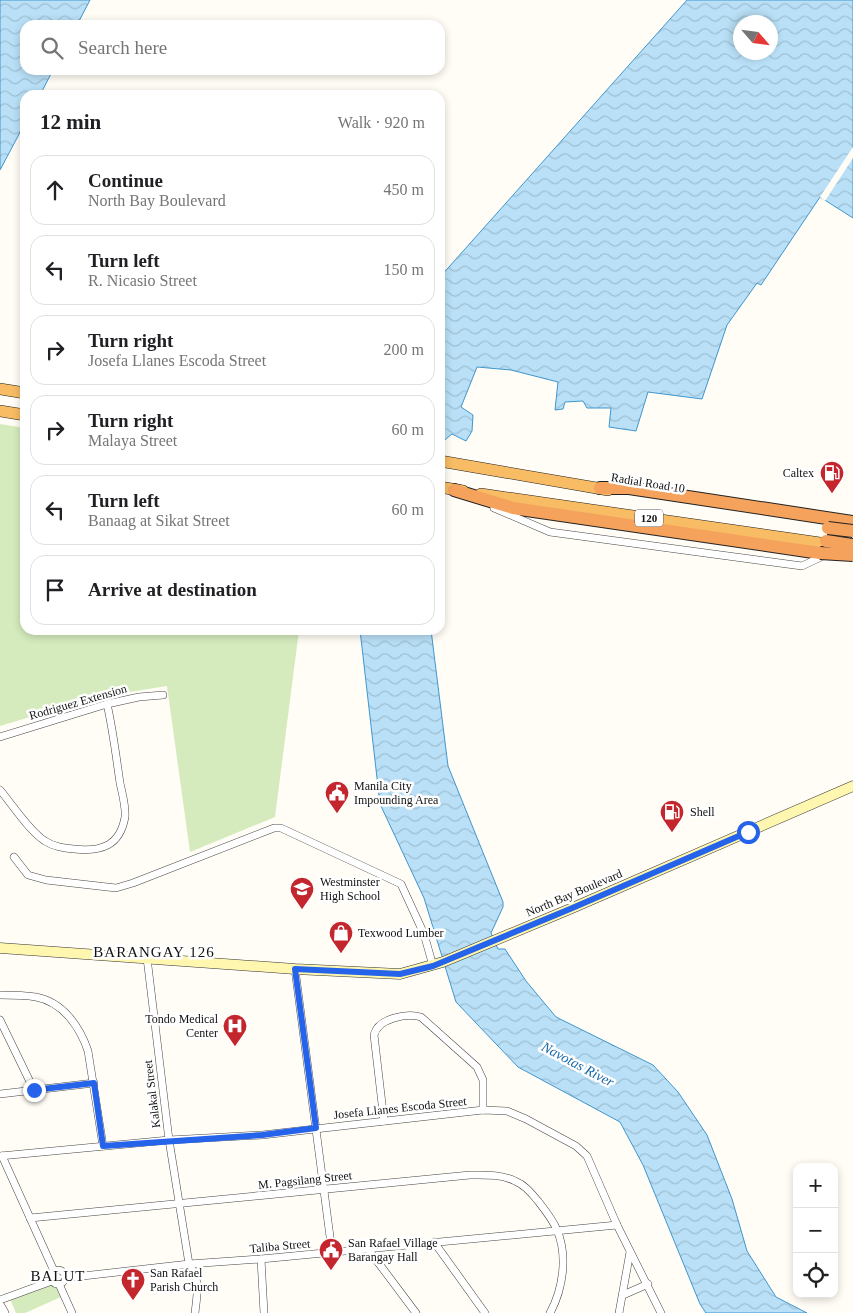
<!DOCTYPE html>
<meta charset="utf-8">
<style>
:root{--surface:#fff;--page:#f2f2f2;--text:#202124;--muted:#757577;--line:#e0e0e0}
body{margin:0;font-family:Georgia,serif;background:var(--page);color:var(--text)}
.controls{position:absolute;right:15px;bottom:15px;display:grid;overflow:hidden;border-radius:10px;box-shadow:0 2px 8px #0003}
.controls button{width:45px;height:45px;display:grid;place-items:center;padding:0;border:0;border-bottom:1px solid var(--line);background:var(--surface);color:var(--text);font:25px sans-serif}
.compass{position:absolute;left:733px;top:15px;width:45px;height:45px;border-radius:50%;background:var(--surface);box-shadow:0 2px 8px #0003;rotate:118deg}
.stop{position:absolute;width:15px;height:15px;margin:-11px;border:4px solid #2563eb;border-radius:50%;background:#fff}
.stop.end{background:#2563eb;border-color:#fff;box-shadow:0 1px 5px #0008}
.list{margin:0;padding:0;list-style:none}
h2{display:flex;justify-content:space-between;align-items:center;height:65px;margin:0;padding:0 20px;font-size:21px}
h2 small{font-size:16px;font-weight:400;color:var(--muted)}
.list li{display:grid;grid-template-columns:32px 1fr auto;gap:15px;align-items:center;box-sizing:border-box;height:70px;margin:0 10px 10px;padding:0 10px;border:1px solid var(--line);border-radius:15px}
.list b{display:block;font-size:19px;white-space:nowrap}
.list p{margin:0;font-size:16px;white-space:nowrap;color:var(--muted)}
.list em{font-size:16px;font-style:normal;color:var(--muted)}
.icon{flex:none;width:28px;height:28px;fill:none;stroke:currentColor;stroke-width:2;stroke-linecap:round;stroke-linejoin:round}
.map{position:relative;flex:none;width:853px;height:1313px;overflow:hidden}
.search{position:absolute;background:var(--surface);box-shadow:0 2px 8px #0003;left:20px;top:20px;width:425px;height:55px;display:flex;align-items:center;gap:12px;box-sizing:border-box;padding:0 18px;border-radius:15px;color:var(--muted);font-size:19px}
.panel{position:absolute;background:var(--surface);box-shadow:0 2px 8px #0003;left:20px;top:90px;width:425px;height:545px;border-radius:15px}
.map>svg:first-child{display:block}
</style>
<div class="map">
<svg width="853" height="1313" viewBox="0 0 853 1313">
<defs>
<pattern id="water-waves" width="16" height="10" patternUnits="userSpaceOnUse" patternTransform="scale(1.25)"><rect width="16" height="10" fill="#b9e0f7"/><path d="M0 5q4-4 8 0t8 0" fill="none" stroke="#9ebfd3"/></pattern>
</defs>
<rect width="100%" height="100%" fill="#fffdf5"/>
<g fill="#d5ebbd">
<path d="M0 424 25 428V630H299L275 817 190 852 167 686 93 698 0 726Z"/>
<path d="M50 1284 58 1289 61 1297 25 1313H16L10 1299Z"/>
</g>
<g fill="url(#water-waves)" stroke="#3f96cf" fill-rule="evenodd">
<path d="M0 0H90L77 25H25V70H53L40 95H25V123L0 170Z"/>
<path d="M687 0H853V218L820 197 761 285 757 283 727 325 702 399 648 392 636 431 609 427 611 408H587L583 401 565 402 563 409 555 410 558 382 511 370 477 367 461 407 473 415 472 431 466 441 452 434 440 444V277ZM740 22H770V52H740Z"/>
<path d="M360 630H431L448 766 503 902V907L491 933 498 949H505L526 981 556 1017 653 1065 678 1092 707 1135 732 1199 747 1251 776 1297 807 1313H706L700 1304 643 1165 620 1122 518 1067 456 1002 424 898 380 804Z"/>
</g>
<path fill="#fffdf5" d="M853 147V158L825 201 820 197Z"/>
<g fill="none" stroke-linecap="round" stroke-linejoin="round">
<defs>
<g id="minor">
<path d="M494 508 550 532 802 566 825 555"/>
<path d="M0 737 107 704 139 697 163 695"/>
<path d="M0 790C12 804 30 832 45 841 54 847 64 848 74 849 101 852 120 846 125 817 126 806 122 793 120 783 116 756 113 730 107 704"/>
<path d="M14 857 28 875 46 880 116 888 133 883 274 828H281L401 884 424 934 433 966"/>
<path d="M147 958 169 1140 189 1264C201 1280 197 1294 195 1313"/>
<path d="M295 969 332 1252"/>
<path d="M0 995C12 995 24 995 36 997 63 1002 80 1027 88 1051L103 1146"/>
<path d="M0 1020 34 1090"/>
<path d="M0 1094 94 1083"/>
<path d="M384 1121 374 1035C378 1018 407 1013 421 1017L477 1067 483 1080V1110"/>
<path d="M0 1156 169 1140 262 1135 483 1110 507 1111 526 1119 576 1146 587 1156 617 1225 661 1313"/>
<path d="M2 1156 54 1271"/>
<path d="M30 1218 470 1175C485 1175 501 1174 515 1181 525 1185 531 1193 538 1201 545 1210 553 1220 557 1230 568 1256 563 1289 550 1313"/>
<path d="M434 1242 485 1313"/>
<path d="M368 1249 416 1313"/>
<path d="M261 1259 264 1313"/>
<circle cx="58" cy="1277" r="7"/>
<path d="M65 1278 189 1264 261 1259 617 1225"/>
<path d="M59 1284 72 1313"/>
<path d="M623 1295 648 1284"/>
<path d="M0 1300 52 1281"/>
<path d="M619 1313 630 1252"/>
</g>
<path id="tertiary" d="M0 1306 4 1313"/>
<path id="secondary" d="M0 948 295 969 400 974 443 962 570 909 853 786"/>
<g id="trunk">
<path d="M0 389 25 393"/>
<path d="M0 411 25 415"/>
<path d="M440 461 608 490"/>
<path d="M440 487 463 491"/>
<path d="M481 494 834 545"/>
</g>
<g id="motorway">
<path d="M600 488H629L853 522"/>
<path d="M454 490 513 508 820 553"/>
</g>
</defs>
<use href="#minor" stroke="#444" stroke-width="8"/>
<use href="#tertiary" stroke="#444" stroke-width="10"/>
<use href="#secondary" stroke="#333" stroke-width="11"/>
<use href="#trunk" stroke="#222" stroke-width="12"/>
<use href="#motorway" stroke="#222" stroke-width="14"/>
<use href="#minor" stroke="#fff" stroke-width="7"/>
<use href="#tertiary" stroke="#fff" stroke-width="9"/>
<use href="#secondary" stroke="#fff6b0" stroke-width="10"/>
<use href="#trunk" stroke="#f7bc64" stroke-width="11"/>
<use href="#motorway" stroke="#f5a25d" stroke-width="12"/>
<defs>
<g id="motorway-bridge">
<path d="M828 528 853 531"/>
<path d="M826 541 853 545"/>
<path d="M820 553 853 555"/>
</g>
</defs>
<use href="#motorway-bridge" stroke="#222" stroke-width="14" stroke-linecap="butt"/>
<use href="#motorway-bridge" stroke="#f5a25d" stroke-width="12"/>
</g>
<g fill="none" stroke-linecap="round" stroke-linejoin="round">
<path stroke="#2563eb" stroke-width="6" d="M34 1090 94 1083 103 1146 262 1135 316 1128 295 969 400 974 433 966 570 909 748 832"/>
</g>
<defs>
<symbol id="fuel-pin" viewBox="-11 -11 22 30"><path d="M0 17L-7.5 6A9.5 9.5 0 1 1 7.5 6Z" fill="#c4262e" stroke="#fff"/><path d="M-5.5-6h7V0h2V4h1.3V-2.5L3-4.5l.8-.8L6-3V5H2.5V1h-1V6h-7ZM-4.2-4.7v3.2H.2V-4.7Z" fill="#fff"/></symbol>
<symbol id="civic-pin" viewBox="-11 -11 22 30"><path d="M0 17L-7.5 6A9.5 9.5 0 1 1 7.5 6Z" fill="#c4262e" stroke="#fff"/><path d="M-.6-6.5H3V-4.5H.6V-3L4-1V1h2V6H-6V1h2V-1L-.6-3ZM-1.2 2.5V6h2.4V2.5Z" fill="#fff"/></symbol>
<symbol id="school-pin" viewBox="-11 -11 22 30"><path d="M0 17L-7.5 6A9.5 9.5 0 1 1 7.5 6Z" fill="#c4262e" stroke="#fff"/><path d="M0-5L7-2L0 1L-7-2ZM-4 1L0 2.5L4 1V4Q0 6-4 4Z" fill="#fff"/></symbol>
<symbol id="shop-pin" viewBox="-11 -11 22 30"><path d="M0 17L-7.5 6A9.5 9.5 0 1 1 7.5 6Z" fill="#c4262e" stroke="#fff"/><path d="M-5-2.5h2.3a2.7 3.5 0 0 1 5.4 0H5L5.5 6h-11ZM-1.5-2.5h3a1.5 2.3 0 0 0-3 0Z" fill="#fff"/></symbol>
<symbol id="hospital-pin" viewBox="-11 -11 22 30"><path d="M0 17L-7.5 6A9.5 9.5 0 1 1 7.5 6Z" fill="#c4262e" stroke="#fff"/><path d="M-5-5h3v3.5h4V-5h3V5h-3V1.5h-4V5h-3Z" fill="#fff"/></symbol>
<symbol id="church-pin" viewBox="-11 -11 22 30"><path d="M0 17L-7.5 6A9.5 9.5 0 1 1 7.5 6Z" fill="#c4262e" stroke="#fff"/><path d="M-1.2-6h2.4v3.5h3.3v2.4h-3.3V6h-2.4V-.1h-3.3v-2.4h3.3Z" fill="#fff"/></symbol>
</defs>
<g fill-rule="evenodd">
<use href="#fuel-pin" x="818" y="459" width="28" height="38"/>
<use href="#civic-pin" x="323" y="779" width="28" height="38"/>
<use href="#fuel-pin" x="658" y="798" width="28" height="38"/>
<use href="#school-pin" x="288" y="875" width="28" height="38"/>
<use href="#shop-pin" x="327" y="919" width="28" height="38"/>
<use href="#hospital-pin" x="221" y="1012" width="28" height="38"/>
<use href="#civic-pin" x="317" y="1236" width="28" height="38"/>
<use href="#church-pin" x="119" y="1266" width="28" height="38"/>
</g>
<g text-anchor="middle" stroke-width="5" stroke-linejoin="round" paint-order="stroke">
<rect fill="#fff" stroke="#585858" stroke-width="1" x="635" y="509.5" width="28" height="17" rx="4"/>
<g font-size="11" font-weight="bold" fill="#111">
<text x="649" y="522">120</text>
</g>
<g font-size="12" fill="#111" stroke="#fff" text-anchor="start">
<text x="814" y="477" text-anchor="end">Caltex</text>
<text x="354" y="790">Manila City<tspan x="354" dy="14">Impounding Area</tspan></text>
<text x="690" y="816">Shell</text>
<text x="320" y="886">Westminster<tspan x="320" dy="14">High School</tspan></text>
<text x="358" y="937">Texwood Lumber</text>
<text x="218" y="1023" text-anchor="end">Tondo Medical<tspan x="218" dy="14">Center</tspan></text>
<text x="348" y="1247">San Rafael Village<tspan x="348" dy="14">Barangay Hall</tspan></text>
<text x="150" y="1277">San Rafael<tspan x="150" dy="14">Parish Church</tspan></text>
</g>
<g font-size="12" fill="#111" stroke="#fff">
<text transform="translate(648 483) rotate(9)" y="4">Radial Road 10</text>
<text transform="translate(78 702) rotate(-16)" y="4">Rodriguez Extension</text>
<text transform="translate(574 893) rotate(-23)" y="4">North Bay Boulevard</text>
<text transform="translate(152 1094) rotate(-97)" y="4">Kalakal Street</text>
<text transform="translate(400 1108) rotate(-6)" y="4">Josefa Llanes Escoda Street</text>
<text transform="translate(305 1180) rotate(-6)" y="4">M. Pagsilang Street</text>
<text transform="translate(280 1246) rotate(-5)" y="4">Taliba Street</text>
</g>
<g font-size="14" font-style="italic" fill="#1768a6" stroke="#fff">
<text transform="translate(578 1064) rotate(28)" y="5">Navotas River</text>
</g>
<g font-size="15" letter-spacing="1" fill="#111" stroke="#fff">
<text x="154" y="957">BARANGAY 126</text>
<text x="58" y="1281">BALUT</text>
</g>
</g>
</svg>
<div class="controls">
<button>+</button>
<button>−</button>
<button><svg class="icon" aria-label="locate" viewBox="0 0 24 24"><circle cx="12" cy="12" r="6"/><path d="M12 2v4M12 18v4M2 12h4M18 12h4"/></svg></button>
</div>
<svg class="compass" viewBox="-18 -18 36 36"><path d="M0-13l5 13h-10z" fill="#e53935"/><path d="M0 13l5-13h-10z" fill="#757577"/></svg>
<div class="stop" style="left:748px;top:832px"></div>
<div class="stop end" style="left:34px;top:1090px"></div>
<div class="search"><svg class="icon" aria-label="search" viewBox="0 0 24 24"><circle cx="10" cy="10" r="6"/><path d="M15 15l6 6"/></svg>Search here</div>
<section class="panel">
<h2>12 min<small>Walk · 920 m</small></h2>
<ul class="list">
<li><svg class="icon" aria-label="ahead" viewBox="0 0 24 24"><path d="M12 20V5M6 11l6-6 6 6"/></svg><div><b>Continue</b><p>North Bay Boulevard</p></div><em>450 m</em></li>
<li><svg class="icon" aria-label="left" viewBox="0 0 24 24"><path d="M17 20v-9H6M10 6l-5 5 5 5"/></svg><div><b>Turn left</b><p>R. Nicasio Street</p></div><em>150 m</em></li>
<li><svg class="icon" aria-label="right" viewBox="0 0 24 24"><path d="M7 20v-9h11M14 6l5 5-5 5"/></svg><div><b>Turn right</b><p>Josefa Llanes Escoda Street</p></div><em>200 m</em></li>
<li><svg class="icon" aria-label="right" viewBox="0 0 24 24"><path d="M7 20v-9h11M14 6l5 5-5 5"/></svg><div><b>Turn right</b><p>Malaya Street</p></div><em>60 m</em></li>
<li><svg class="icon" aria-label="left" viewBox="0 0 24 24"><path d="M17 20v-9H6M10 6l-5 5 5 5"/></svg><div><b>Turn left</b><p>Banaag at Sikat Street</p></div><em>60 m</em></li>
<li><svg class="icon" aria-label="arrive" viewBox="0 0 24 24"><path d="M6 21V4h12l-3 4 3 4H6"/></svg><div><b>Arrive at destination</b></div></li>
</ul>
</section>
</div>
